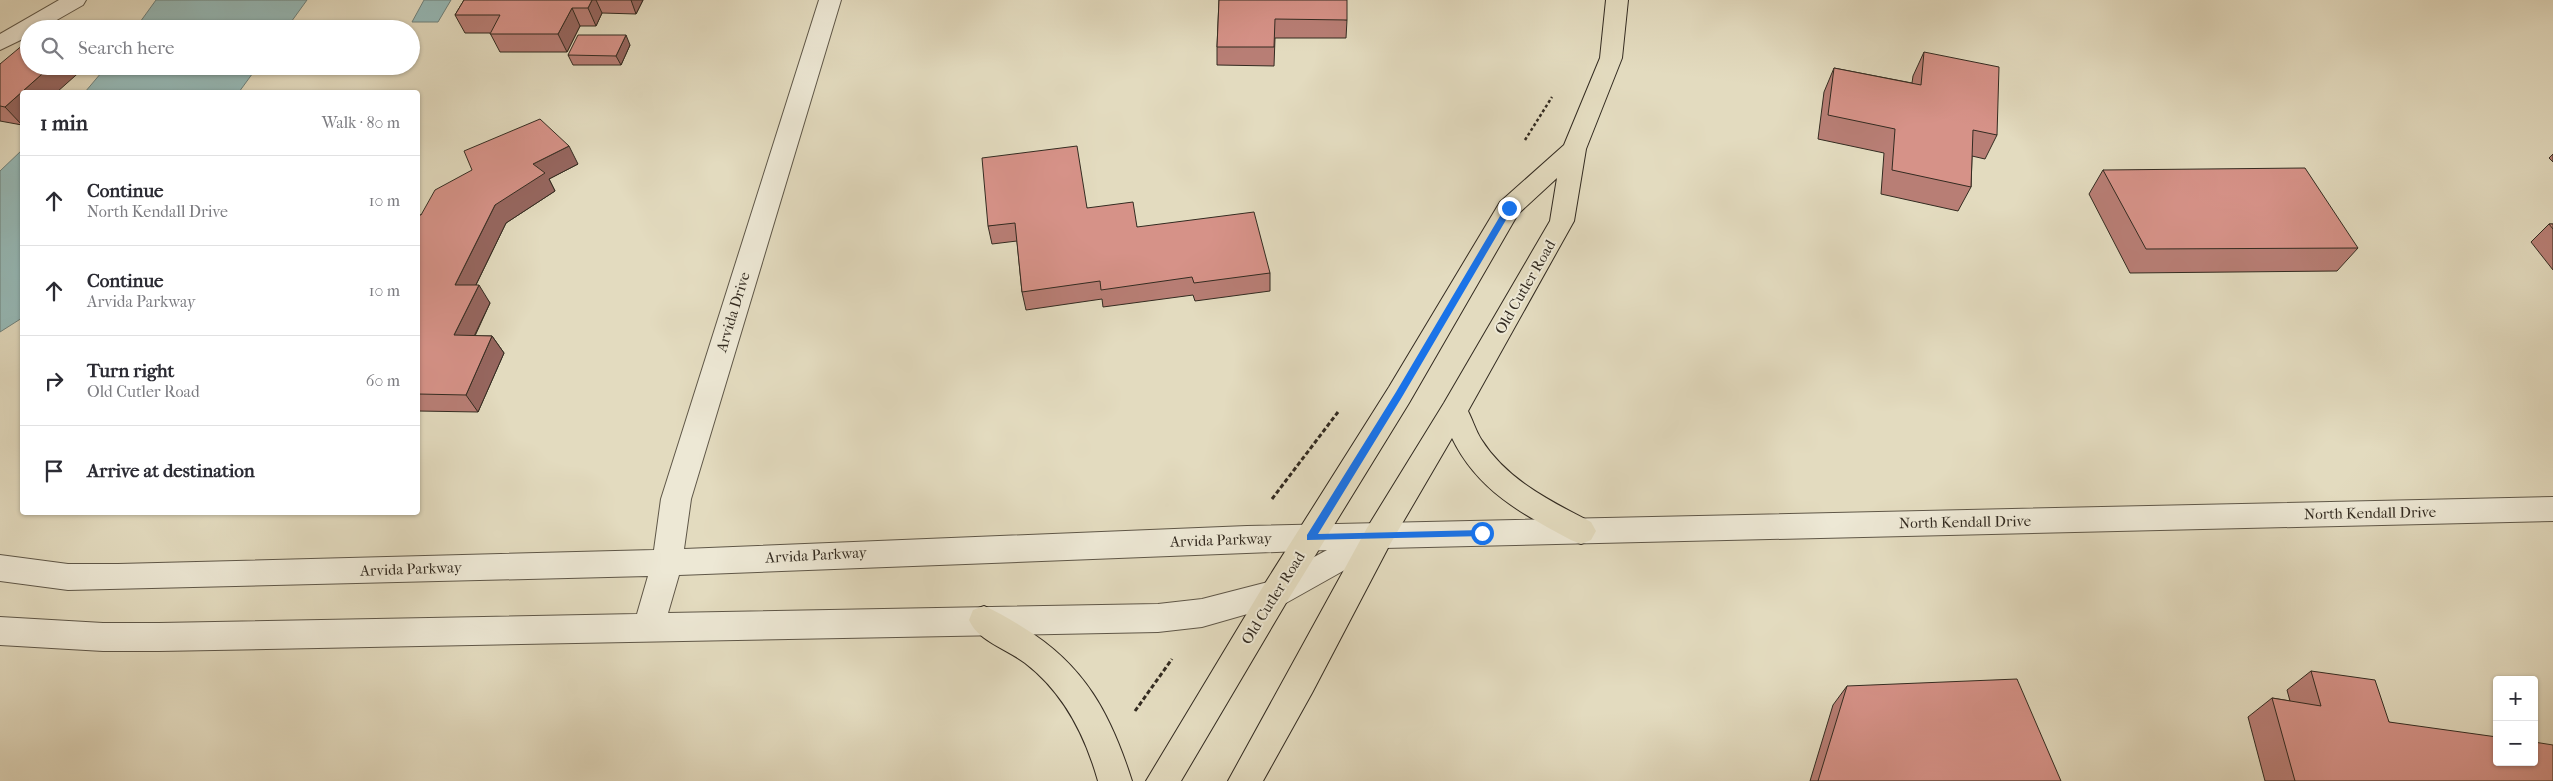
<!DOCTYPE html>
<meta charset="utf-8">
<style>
:root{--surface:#fff;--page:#f2f2f3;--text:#2b2b33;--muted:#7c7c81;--line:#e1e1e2}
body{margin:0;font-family:"IM FELL French Canon",serif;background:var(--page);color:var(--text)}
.controls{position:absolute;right:15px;bottom:15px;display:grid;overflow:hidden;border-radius:5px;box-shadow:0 1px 4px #0004}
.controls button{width:45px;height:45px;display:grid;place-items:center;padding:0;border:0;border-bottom:1px solid var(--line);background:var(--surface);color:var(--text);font:25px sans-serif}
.stop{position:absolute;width:15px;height:15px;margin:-11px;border:4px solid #1a73e8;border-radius:50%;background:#fff}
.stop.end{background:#1a73e8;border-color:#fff;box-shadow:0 1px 5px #0008}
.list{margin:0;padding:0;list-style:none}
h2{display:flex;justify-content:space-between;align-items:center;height:65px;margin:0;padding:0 20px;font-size:21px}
h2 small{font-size:16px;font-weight:400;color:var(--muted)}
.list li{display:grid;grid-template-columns:32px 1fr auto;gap:15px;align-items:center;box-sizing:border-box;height:90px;padding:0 20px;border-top:1px solid var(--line)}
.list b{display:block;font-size:19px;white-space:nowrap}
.list p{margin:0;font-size:16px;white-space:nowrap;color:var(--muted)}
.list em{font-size:16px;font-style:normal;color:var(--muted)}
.icon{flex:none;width:28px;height:28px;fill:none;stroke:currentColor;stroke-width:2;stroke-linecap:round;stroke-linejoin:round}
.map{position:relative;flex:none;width:2553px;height:781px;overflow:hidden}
.search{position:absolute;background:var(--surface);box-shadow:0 1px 4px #0004;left:20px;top:20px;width:400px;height:55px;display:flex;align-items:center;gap:12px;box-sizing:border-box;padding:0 18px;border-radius:28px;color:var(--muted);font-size:19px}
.panel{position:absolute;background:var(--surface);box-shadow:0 1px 4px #0004;left:20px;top:90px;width:400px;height:425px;border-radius:5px}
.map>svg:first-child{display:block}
</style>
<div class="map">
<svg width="2553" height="781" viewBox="0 0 2553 781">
<rect width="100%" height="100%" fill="#e3dbbf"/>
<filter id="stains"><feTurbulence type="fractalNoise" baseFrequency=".004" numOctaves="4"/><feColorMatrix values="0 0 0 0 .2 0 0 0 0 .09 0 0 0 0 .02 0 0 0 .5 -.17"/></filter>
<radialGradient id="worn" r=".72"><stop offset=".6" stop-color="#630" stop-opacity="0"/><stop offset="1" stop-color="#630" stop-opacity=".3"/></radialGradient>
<g fill="#96bab8" stroke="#6e817c">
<path d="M156 0H307L286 29H135Z"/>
<path d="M424 0H451L438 22H412Z"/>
<path d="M107 66H258L239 92H85Z"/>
<path d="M22 150V318L0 332V171Z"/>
</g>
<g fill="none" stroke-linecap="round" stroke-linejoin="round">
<defs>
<g id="minor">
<path d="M59 0H86L83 5 41 29H29V36L0 50V34Z"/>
<path d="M819 0H841L691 499 684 549 1247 526 2553 497V521L1384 548 1286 603 1202 627 1158 632 159 651H103L0 645V617L103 623H159L637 614 648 576 68 590 0 581V555L68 564H118L654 550 661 499ZM1327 550 1268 582 1202 599 1158 604 668 613 679 575Z"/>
</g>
<g id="major">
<path d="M1606 0H1628L1622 58 1586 149 1574 221 1468 411C1473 421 1476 431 1481 439 1507 480 1550 501 1591 522L1596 531 1591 540 1581 544 1571 540C1522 514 1477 490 1452 438L1389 546 1312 693 1263 781H1228L1367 528 1444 403 1550 221 1557 178 1518 214 1409 403 1286 603 1181 781H1146L1264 585 1389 387 1500 202 1564 145 1600 58Z"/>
<path d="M984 606C998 612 1011 620 1024 628 1085 665 1111 715 1132 781H1098C1085 735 1064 693 1025 663 1007 649 978 641 969 620L973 610Z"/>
</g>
</defs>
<use href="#minor" stroke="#5f5748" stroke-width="2"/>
<use href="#major" stroke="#332b21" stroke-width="2"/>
<path stroke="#332b21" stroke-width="2.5" stroke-dasharray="3 2.5" stroke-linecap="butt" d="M1525 140 1552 97"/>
<g stroke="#332b21" stroke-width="3" stroke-dasharray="4.5 2.5" stroke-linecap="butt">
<path d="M1272 499 1338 412"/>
<path d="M1135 711 1172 659"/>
</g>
<use href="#minor" fill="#ede8d5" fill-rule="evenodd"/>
<use href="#major" fill="#e3dbbf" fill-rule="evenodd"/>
</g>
<g fill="#b87e75" stroke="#332b21">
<path d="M464 0H643L636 14 602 13 596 26H580L567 52H500L490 33H465L455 15Z"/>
<path d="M1219 0 1347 20 1346 38H1275L1274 66 1217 65V47Z"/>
<path d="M630 45 621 65H573L568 55Z"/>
<path d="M1924 52 1997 135 1985 159 1972 156 1971 187 1958 211 1881 194 1884 153 1818 139 1824 92 1834 68 1912 83 1913 76Z"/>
<path d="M0 64 84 68 22 92V125L0 121Z"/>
<path d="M2553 154V162L2549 158Z"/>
<path d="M578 164 549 179 555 191 506 223 476 285 490 303 475 336H492L504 353 478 412 418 411V215H421Z"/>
<path d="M2103 170 2358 248 2337 271 2130 273 2089 194Z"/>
<path d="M1087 208 1137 227 1270 273V291L1195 301 1193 295 1103 307 1102 299 1026 310 1022 292 1017 241 992 244 988 226Z"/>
<path d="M2549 224H2553V270L2531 242Z"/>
<path d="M2311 671 2389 722 2553 781H2265L2248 717 2272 698 2290 701 2287 690Z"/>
<path d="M1847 686 2061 781H1810L1833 705Z"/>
</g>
<g fill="#96665f" stroke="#332b21">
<path d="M592 0H596L602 13 596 26 588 8Z"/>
<path d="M631 0H643L636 14Z"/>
<path d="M572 8 580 26 567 52 558 34Z"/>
<path d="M626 35 630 45 621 65 616 56Z"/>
<path d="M51 66H83L84 68 57 92H22V125L5 107Z"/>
<path d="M569 146 578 164 549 179 555 191 506 223 467 303 455 285 495 205 533 164Z"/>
<path d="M479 285 490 303 466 353 454 335Z"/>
<path d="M492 336 504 353 478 412 466 395Z"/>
</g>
<g fill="#d69288" stroke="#332b21">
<path d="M464 0H592L588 8H572L558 34H490L500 15H455Z"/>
<path d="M1219 0H1347V20L1275 19 1274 47H1217Z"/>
<path d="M578 35H626L616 56 568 55Z"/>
<path d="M24 44H29V66H51L5 107 0 106V64Z"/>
<path d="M1924 52 1999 67 1997 135 1973 130 1971 187 1892 170 1895 129 1828 115 1834 68 1921 85Z"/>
<path d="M540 119 569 146 533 164 545 173 495 205 455 285H479L454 335 492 336 466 395 418 394V215H421L435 190 472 170 464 151Z"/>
<path d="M1077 146 1087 208 1133 202 1137 227 1254 212 1270 273 1194 283 1192 277 1101 290 1100 281 1022 292 1015 223 988 226 982 158Z"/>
<path d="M2305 168 2358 248 2146 249 2103 170Z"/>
<path d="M2549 224H2553V229Z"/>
<path d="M2311 671 2375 680 2389 722 2497 737V762H2534V742L2553 745V781H2295L2272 698 2321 706Z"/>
<path d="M2017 679 2061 781H1818L1847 686Z"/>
</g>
<path fill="#1a73e8" d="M1509 205 1513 208 1402 397 1318 534 1482 530 1485 531V536L1307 540V535L1396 392 1506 206Z"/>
<g text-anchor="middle" stroke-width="4" stroke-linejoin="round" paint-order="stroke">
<g font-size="15" fill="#332b21" stroke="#ede8d5">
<text transform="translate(1525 287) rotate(-60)" y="5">Old Cutler Road</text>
<text transform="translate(733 312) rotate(-73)" y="5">Arvida Drive</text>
<text transform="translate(2370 513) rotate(-1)" y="5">North Kendall Drive</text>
<text transform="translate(1965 522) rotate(-1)" y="5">North Kendall Drive</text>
<text transform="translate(1221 540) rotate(-2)" y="5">Arvida Parkway</text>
<text transform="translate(816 555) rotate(-3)" y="5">Arvida Parkway</text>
<text transform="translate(411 569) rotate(-2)" y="5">Arvida Parkway</text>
<text transform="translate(1273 598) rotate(-58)" y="5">Old Cutler Road</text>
</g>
</g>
<rect width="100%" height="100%" filter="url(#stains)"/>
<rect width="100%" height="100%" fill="url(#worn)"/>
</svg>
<div class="controls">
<button>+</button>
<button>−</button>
</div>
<div class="stop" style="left:1482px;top:533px"></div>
<div class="stop end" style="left:1509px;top:208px"></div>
<div class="search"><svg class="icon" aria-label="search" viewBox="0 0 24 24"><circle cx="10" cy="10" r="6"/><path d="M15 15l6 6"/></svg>Search here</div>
<section class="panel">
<h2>1 min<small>Walk · 80 m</small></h2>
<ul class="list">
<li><svg class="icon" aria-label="ahead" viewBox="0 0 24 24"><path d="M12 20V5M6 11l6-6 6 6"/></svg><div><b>Continue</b><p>North Kendall Drive</p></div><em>10 m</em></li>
<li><svg class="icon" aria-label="ahead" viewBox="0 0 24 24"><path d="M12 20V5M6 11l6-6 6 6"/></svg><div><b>Continue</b><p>Arvida Parkway</p></div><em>10 m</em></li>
<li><svg class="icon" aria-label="right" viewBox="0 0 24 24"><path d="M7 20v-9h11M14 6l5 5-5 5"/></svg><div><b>Turn right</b><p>Old Cutler Road</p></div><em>60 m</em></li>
<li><svg class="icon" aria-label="arrive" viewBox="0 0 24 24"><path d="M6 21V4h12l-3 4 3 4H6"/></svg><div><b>Arrive at destination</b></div></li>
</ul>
</section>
</div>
